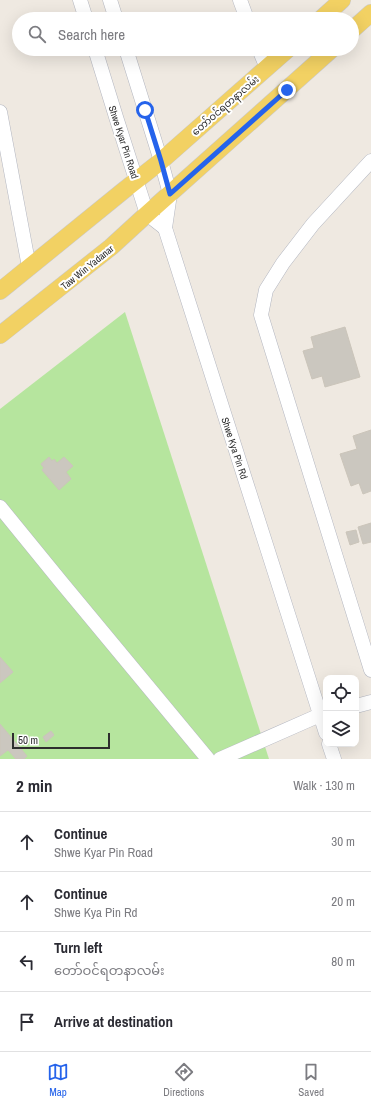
<!DOCTYPE html>
<meta charset="utf-8">
<style>
:root{--surface:#fff;--page:#f2f2f3;--text:#2b2b33;--muted:#7c7c81;--line:#e1e1e2;--accent:#2563eb}
body{margin:0;font-family:"Archivo Narrow","Noto Sans Myanmar",sans-serif;background:var(--page);color:var(--text)}
.controls{position:absolute;right:12px;bottom:12px;display:grid;overflow:hidden;border-radius:8px;box-shadow:0 4px 16px #0002}
.controls button{width:36px;height:36px;display:grid;place-items:center;padding:0;border:0;border-bottom:1px solid var(--line);background:var(--surface);color:var(--text);font:20px sans-serif}
.scale{position:absolute;left:12px;bottom:10px;width:98px;box-sizing:border-box;padding-left:4px;border:2px solid #2e2e2e;border-top:0;font-size:11px;line-height:14px;white-space:nowrap;color:#2e2e2e;-webkit-text-stroke:3px #fff;paint-order:stroke}
.stop{position:absolute;width:12px;height:12px;margin:-9px;border:3px solid #2563eb;border-radius:50%;background:#fff}
.stop.end{background:#2563eb;border-color:#fff;box-shadow:0 1px 4px #0008}
.list{margin:0;padding:0;list-style:none}
h2{display:flex;justify-content:space-between;align-items:center;height:52px;margin:0;padding:0 16px;font-size:17px}
h2 small{font-size:13px;font-weight:400;color:var(--muted)}
.list li{display:grid;grid-template-columns:26px 1fr auto;gap:12px;align-items:center;box-sizing:border-box;height:60px;padding:0 16px;border-top:1px solid var(--line)}
.list b{display:block;font-size:15px;white-space:nowrap}
.list p{margin:0;font-size:13px;white-space:nowrap;color:var(--muted)}
.list em{font-size:13px;font-style:normal;color:var(--muted)}
.icon{flex:none;width:22px;height:22px;fill:none;stroke:currentColor;stroke-width:2;stroke-linecap:round;stroke-linejoin:round}
.map{position:relative;flex:none;width:371px;height:759px;overflow:hidden}
.search{position:absolute;background:var(--surface);box-shadow:0 4px 16px #0002;left:12px;right:12px;top:12px;height:44px;display:flex;align-items:center;gap:10px;box-sizing:border-box;padding:0 14px;border-radius:22px;color:var(--muted);font-size:15px}
.sheet{height:292px;background:var(--surface)}
nav{display:flex;justify-content:space-around;align-items:center;box-sizing:border-box;height:56px;border-top:1px solid var(--line);background:var(--surface);font-size:11px;color:var(--muted)}
nav a{display:grid;justify-items:center;gap:2px}
nav .on{color:var(--accent)}
.map>svg:first-child{display:block}
</style>
<div class="map">
<svg width="371" height="759" viewBox="0 0 371 759">
<rect width="100%" height="100%" fill="#efe9e1"/>
<path fill="#b6e59e" d="M125 312 269 759H0V409Z"/>
<g fill="#cbc7bf" stroke="#cbc5ba">
<path d="M345 327 360 377 325 387 322 376 312 379 303 351 314 348 311 337Z"/>
<path d="M371 430V491L363 494 359 483 351 486 340 454 357 449 353 436Z"/>
<path d="M49 457 52 461 54 459 57 463 64 457 73 466 66 472 71 479 59 490 42 470 44 468 41 464Z"/>
<path d="M371 523V542L363 544 358 527Z"/>
<path d="M356 530 359 542 350 545 346 532Z"/>
<path d="M0 657 13 672 0 683Z"/>
<path d="M0 724 27 756 24 759H16L8 750 0 756Z"/>
<path d="M51 731 54 735 46 742 43 737Z"/>
</g>
<g fill="none" stroke-linecap="round" stroke-linejoin="round">
<defs>
<g id="minor">
<path d="M80 0 86 19"/>
<path d="M110 0 116 19"/>
<path d="M240 0 247 19"/>
<path d="M95 49 116 117 147 214 165 228"/>
<path d="M126 49 161 161 170 194 165 228 326 733"/>
<path d="M259 49 267 68"/>
<path d="M0 112 29 267"/>
<path d="M371 161 313 224 283 263 266 290 261 315 371 670"/>
<path d="M0 507 62 583 208 759"/>
<path d="M356 706 371 702"/>
<path d="M329 744 334 759"/>
<path d="M220 759 320 715 326 713"/>
</g>
<g id="major">
<path d="M321 19 342 0"/>
<path d="M352 30 371 13"/>
<path d="M0 291 123 191 161 161 288 49"/>
<path d="M0 335 111 247 147 214 332 49"/>
</g>
</defs>
<use href="#minor" stroke="#b4b7c1" stroke-width="15"/>
<use href="#major" stroke="#c9c9c9" stroke-width="18"/>
<use href="#minor" stroke="#fff" stroke-width="14"/>
<use href="#major" stroke="#f2d163" stroke-width="17"/>
</g>
<g fill="none" stroke-linecap="round" stroke-linejoin="round">
<path stroke="#2563eb" stroke-width="5" d="M145 110 161 161 170 194 287 90"/>
</g>
<g text-anchor="middle" stroke-width="4" stroke-linejoin="round" paint-order="stroke">
<g font-size="10" fill="#2e2e2e" stroke="#fff">
<text transform="translate(225 105) rotate(-41)" y="4">တော်ဝင်ရတနာလမ်း</text>
<text transform="translate(124 142) rotate(72)" y="4">Shwe Kyar Pin Road</text>
<text transform="translate(87 267) rotate(-39)" y="4">Taw Win Yadanar</text>
<text transform="translate(235 448) rotate(72)" y="4">Shwe Kya Pin Rd</text>
</g>
</g>
</svg>
<div class="controls">
<button><svg class="icon" aria-label="locate" viewBox="0 0 24 24"><circle cx="12" cy="12" r="6"/><path d="M12 2v4M12 18v4M2 12h4M18 12h4"/></svg></button>
<button><svg class="icon" aria-label="layers" viewBox="0 0 24 24"><path d="M12 4l9 5-9 5-9-5zM3 14l9 5 9-5"/></svg></button>
</div>
<div class="scale">50 m</div>
<div class="stop" style="left:145px;top:110px"></div>
<div class="stop end" style="left:287px;top:90px"></div>
<div class="search"><svg class="icon" aria-label="search" viewBox="0 0 24 24"><circle cx="10" cy="10" r="6"/><path d="M15 15l6 6"/></svg>Search here</div>
</div>
<section class="sheet">
<h2>2 min<small>Walk · 130 m</small></h2>
<ul class="list">
<li><svg class="icon" aria-label="ahead" viewBox="0 0 24 24"><path d="M12 20V5M6 11l6-6 6 6"/></svg><div><b>Continue</b><p>Shwe Kyar Pin Road</p></div><em>30 m</em></li>
<li><svg class="icon" aria-label="ahead" viewBox="0 0 24 24"><path d="M12 20V5M6 11l6-6 6 6"/></svg><div><b>Continue</b><p>Shwe Kya Pin Rd</p></div><em>20 m</em></li>
<li><svg class="icon" aria-label="left" viewBox="0 0 24 24"><path d="M17 20v-9H6M10 6l-5 5 5 5"/></svg><div><b>Turn left</b><p>တော်ဝင်ရတနာလမ်း</p></div><em>80 m</em></li>
<li><svg class="icon" aria-label="arrive" viewBox="0 0 24 24"><path d="M6 21V4h12l-3 4 3 4H6"/></svg><div><b>Arrive at destination</b></div></li>
</ul>
</section>
<nav>
<a class="on"><svg class="icon" aria-label="map" viewBox="0 0 24 24"><path d="M3 6l6-2 6 2 6-2v14l-6 2-6-2-6 2zM9 4v14M15 6v14"/></svg>Map</a>
<a><svg class="icon" aria-label="directions" viewBox="0 0 24 24"><path d="M12 3l9 9-9 9-9-9zM9 14v-3h6M13 9l2 2-2 2"/></svg>Directions</a>
<a><svg class="icon" aria-label="saved" viewBox="0 0 24 24"><path d="M7 4h10v16l-5-4-5 4z"/></svg>Saved</a>
</nav>
